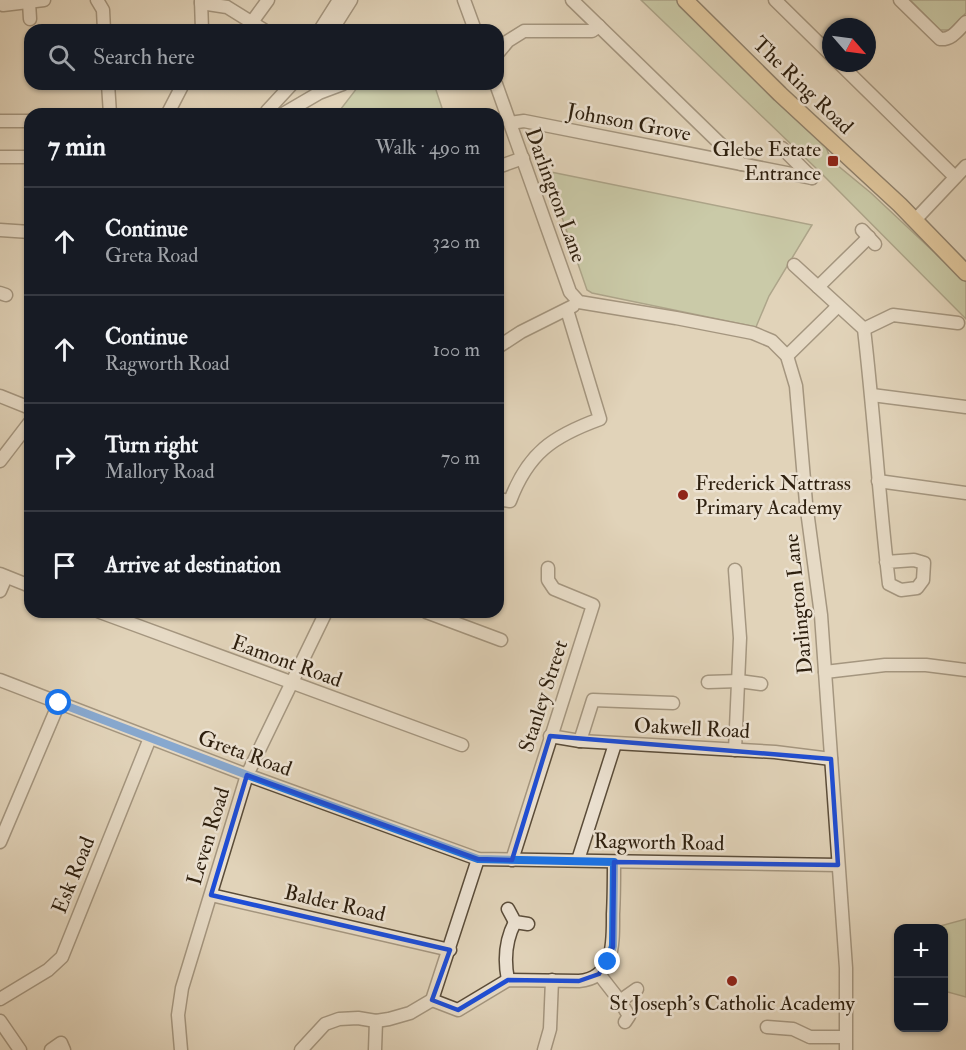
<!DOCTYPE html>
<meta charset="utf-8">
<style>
:root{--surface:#171b24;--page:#20242c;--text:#f1f3f6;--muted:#9ea1a6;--line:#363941}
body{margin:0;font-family:"IM FELL Double Pica",serif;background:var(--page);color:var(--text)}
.controls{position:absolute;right:18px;bottom:18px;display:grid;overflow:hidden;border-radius:12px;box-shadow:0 2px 4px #0004}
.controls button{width:54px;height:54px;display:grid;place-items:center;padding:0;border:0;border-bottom:2px solid var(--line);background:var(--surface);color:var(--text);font:30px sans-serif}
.compass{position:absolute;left:822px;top:18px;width:54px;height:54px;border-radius:50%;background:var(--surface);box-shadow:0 2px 4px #0004;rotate:118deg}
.stop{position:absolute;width:18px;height:18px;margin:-14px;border:4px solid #1a73e8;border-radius:50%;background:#fff}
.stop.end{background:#1a73e8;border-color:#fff;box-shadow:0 2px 6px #0008}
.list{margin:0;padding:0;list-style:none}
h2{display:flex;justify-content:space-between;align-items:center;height:78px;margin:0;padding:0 24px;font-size:26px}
h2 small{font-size:20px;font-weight:400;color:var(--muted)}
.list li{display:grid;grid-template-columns:39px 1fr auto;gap:18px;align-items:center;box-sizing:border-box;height:108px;padding:0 24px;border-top:2px solid var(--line)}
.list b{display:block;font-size:22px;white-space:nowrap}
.list p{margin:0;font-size:20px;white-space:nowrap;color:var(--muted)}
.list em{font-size:20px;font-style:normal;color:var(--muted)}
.icon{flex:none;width:33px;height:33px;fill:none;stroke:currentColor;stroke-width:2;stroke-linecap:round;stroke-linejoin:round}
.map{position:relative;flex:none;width:966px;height:1050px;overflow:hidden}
.search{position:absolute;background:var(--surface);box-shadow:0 2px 4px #0004;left:24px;top:24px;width:480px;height:66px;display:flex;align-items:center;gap:15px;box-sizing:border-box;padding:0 21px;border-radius:18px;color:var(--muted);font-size:22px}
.panel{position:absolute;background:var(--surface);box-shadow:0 2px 4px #0004;left:24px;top:108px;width:480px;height:510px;border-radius:18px}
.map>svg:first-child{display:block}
</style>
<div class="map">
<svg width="966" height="1050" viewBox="0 0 966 1050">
<rect width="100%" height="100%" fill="#e1d3b9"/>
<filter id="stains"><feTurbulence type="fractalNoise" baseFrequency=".00333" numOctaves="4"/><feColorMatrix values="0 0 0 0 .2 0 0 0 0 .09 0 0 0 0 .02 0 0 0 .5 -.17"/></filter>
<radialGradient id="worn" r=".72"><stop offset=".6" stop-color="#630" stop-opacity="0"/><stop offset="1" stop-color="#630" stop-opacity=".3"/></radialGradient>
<g fill="#aebe93" stroke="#6e6e50" stroke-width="1.5">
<path d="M641 0H679L824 142 831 160 871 193 966 282V319L820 172Z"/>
<path d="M910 0H966V13L949 30H940Z"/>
<path d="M367 84H434L444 114H337L357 88Z"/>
<path d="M546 171 812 225 769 296 756 327 592 293 587 290Z"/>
<path d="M966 919V997L944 991V928H933Z"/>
</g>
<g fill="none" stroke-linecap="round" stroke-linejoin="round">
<defs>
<g id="minor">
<path d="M97 0 103 10 104 30"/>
<path d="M201 0 202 30"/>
<path d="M464 0 475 30"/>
<path d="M572 0 741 164"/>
<path d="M775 0 831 55"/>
<path d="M900 0 940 39C952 40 958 30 966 22"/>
<path d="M29 2 30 19"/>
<path d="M201 3 227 7 264 30"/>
<path d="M3 5 44 0"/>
<path d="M252 22 268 0"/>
<path d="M320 30 339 0"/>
<path d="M332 30 351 0"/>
<path d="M498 53 508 41 524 31H592L599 26"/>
<path d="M839 63 955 177"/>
<path d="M108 84 110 114"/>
<path d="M496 84 570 292 579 302 676 318 753 333 772 341 787 356 796 386 806 503 821 615 846 968V1050"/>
<path d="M267 111 292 84"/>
<path d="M168 113 183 84"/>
<path d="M283 114 319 93 343 84"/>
<path d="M0 121H28"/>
<path d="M510 123 524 121 812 178"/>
<path d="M782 148 812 178"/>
<path d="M0 157H30"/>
<path d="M498 167 523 158"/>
<path d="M915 220 966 166"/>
<path d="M0 230 30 232"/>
<path d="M862 230 875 244"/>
<path d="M794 265 864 329C874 414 879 499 889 584L901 590 917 588 923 580 924 563 914 560 886 562"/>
<path d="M818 287 869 237"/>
<path d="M0 293 6 295"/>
<path d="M864 329 893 315 958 323"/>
<path d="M498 347 521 332 573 306"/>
<path d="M787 356 838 306"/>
<path d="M872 395 966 407"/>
<path d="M0 396 30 408"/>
<path d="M0 461 30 422"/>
<path d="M878 481 966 493"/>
<path d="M498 499 510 501C528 453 553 436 600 419L567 310"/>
<path d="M735 570 740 638 735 750"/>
<path d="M0 574 30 586"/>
<path d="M0 591 6 577"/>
<path d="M100 612 462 745"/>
<path d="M426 612 501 640"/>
<path d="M825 672 885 665H926L966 670"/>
<path d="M0 680 247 775 478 859 838 865"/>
<path d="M708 682 739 681 761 684"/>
<path d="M550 736 580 741 775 752 831 759"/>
<path d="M580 741 593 700 673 703"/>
<path d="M0 842 59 703"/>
<path d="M512 860 593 605 554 589 548 580V568"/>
<path d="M578 860 615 744"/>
<path d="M211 895 450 950"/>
<path d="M508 909 515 922 528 924"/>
<path d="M599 974 620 1001 629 1016 625 1022"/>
<path d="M508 980C504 960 505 941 515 922"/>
<path d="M0 999 48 970 62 957 150 738"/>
<path d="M432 1000 458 1010 508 980 579 981C615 978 613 942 613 914 614 897 614 879 614 862"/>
<path d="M620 1001 637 989"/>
<path d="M0 1021 20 1050"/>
<path d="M767 1027 793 1029 810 1037H845"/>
<path d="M51 1050 61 1043 64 1050"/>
<path d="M181 1050 178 1015 182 988 247 775 326 612"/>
<path d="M301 1050 325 1024 339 1019 358 1018 376 1021 389 1019 410 1013 432 1000 478 859"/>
<path d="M375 1050 376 1021"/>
<path d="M544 1050 550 1029 552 980"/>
</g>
<path id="major" d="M685 0 780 94 900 205 966 273"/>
</defs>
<use href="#minor" stroke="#5a4c39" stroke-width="15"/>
<use href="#major" stroke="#2d1f0e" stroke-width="18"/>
<use href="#minor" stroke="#ece2d2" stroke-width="12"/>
<use href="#major" stroke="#e0ba7c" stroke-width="15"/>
</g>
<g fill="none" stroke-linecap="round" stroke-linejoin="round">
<path stroke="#1a73e8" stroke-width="8" d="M59 703 247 775 478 859 614 862 613 946 608 962"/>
</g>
<path d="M0 0H966V1050H0ZM550 736 831 759 838 865 614 862 613 947 599 974 579 981 508 980 458 1010 432 1000 450 950 211 895 247 775 478 859 512 860Z" fill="#e1d3b9" fill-opacity=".55" fill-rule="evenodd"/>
<path fill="none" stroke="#1d4ed8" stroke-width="4.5" stroke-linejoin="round" d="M550 736 831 759 838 865 614 862 613 947 599 974 579 981 508 980 458 1010 432 1000 450 950 211 895 247 775 478 859 512 860Z"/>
<g fill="#8f2418" stroke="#ece2d2" stroke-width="2">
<rect x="827" y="155" width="12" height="12" rx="3"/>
<circle cx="683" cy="495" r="6"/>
<circle cx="732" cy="981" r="6"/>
</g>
<g text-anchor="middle" stroke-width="5" stroke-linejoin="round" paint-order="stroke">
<g font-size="21" fill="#2d1f0e" stroke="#ece2d2">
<text transform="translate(803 85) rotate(44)" y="7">The Ring Road</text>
<text transform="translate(629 122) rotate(11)" y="7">Johnson Grove</text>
<text transform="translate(556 195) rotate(70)" y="7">Darlington Lane</text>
<text transform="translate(798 604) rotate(-96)" y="7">Darlington Lane</text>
<text transform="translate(287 661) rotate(20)" y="7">Eamont Road</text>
<text transform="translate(543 696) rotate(-72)" y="7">Stanley Street</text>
<text transform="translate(692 728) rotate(3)" y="7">Oakwell Road</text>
<text transform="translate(245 753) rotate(20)" y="7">Greta Road</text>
<text transform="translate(208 836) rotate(-73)" y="7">Leven Road</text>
<text transform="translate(659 842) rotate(1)" y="7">Ragworth Road</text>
<text transform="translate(73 875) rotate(-68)" y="7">Esk Road</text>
<text transform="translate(335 903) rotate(13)" y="7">Balder Road</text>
</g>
<g font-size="21" fill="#2d1f0e" stroke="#ece2d2" text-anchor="end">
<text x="821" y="156">Glebe Estate<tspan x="821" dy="24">Entrance</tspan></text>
<text x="695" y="490" text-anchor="start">Frederick Nattrass<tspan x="695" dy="24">Primary Academy</tspan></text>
<text x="732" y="1010" text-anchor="middle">St Joseph's Catholic Academy</text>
</g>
</g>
<rect width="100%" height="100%" filter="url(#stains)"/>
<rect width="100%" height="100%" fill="url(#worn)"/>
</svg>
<div class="controls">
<button>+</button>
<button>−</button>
</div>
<svg class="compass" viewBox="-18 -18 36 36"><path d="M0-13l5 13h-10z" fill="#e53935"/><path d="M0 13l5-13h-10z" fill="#9ea1a6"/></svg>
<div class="stop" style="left:59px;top:703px"></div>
<div class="stop end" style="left:608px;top:962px"></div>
<div class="search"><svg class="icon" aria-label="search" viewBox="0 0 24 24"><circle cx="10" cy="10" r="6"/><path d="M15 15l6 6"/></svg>Search here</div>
<section class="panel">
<h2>7 min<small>Walk · 490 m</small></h2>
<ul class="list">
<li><svg class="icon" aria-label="ahead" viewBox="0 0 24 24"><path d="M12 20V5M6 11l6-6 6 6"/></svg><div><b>Continue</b><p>Greta Road</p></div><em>320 m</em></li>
<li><svg class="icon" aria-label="ahead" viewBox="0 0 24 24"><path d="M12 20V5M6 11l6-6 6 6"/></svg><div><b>Continue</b><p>Ragworth Road</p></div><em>100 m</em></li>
<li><svg class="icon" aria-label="right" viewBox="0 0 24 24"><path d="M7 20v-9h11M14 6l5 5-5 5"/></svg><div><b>Turn right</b><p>Mallory Road</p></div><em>70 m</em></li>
<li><svg class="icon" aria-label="arrive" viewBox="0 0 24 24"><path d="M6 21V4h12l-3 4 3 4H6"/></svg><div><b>Arrive at destination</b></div></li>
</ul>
</section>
</div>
